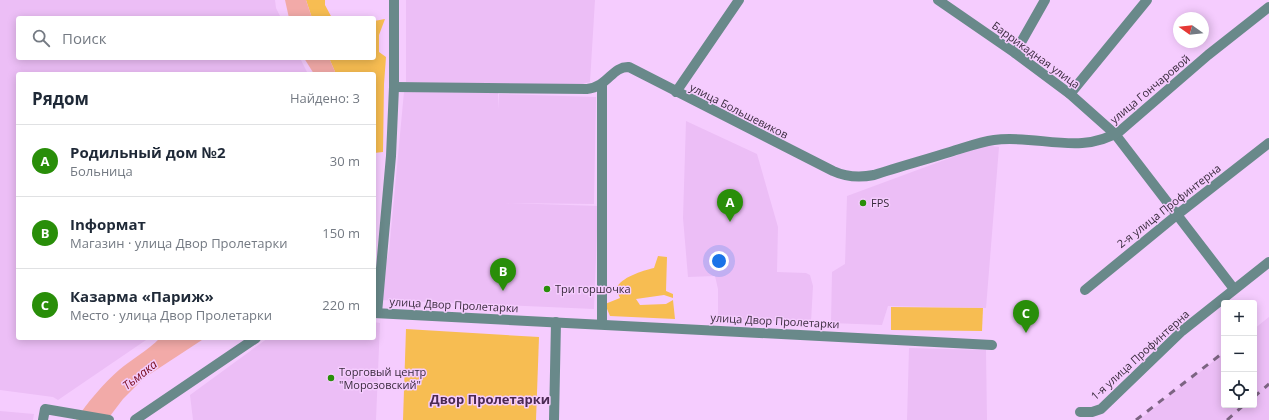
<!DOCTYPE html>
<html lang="ru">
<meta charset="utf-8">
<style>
:root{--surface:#fff;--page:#f6f6f7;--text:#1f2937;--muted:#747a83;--line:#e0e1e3;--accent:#298e09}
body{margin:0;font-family:"Open Sans",sans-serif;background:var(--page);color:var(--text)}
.controls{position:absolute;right:12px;bottom:12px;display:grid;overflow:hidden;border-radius:4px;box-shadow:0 2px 10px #0003}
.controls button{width:36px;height:36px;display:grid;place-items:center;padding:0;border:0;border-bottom:1px solid var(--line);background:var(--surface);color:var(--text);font:20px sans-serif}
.compass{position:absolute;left:1173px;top:12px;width:36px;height:36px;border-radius:50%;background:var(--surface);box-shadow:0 2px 10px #0003;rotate:285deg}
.you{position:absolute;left:719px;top:261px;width:14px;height:14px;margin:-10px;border:3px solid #fff;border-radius:50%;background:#1a73e8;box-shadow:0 0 0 6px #1a73e833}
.badge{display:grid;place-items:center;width:26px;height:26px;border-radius:50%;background:var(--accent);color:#fff;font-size:13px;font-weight:700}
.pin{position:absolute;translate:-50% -33px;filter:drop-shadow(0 1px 2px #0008)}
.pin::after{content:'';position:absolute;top:21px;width:14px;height:12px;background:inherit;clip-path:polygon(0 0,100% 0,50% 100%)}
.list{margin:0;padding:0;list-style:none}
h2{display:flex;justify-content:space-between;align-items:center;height:52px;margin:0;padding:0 16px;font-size:17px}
h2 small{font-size:13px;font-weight:400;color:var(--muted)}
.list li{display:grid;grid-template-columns:26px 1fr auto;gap:12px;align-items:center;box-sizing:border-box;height:72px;padding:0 16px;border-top:1px solid var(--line)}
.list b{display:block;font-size:15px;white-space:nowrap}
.list p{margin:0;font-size:13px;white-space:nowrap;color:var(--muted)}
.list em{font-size:13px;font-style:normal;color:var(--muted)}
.icon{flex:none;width:22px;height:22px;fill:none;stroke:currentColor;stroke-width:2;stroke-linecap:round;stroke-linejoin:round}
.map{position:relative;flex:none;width:1269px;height:420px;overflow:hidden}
.search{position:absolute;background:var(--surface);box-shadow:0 2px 10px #0003;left:16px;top:16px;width:360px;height:44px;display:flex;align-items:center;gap:10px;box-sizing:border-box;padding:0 14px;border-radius:4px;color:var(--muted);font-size:15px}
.panel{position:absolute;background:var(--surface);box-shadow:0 2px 10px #0003;left:16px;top:72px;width:360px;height:268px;border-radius:4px}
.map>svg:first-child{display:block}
</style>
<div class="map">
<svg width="1269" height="420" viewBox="0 0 1269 420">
<rect width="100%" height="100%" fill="#f5ccfe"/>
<g fill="#ecbef6">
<path d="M0 0H275L276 8 281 18H18V58H300L308 74H18V338H149L58 400 53 397 0 390Z"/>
<path d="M406 0H595L590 82 578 85 406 82Z"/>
<path d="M404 92 498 93V109L499 94 596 97 594 204 505 203 598 206 594 309 382 300 385 266 389 251Z"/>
<path d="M686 121 757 154 778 227 777 272 806 273 810 275 813 286 811 322 718 319V289L715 276 688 277 683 218Z"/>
<path d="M985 145 999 147 986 308 888 306 882 325 831 323 832 272 845 264 847 196Z"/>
<path d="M1269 317V420H1139L1224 353V405H1254V329Z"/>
<path d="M374 322 380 323 376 420H193L190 395 268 338H374Z"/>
<path d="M909 348 986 350 987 420H907Z"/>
<path d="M0 411 34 414 33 420H0Z"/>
</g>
<g fill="#f7bd52">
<path d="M306 0H325V5L332 18H312Z"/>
<path d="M385 19 379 35V52L386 57 384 84 383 152 374 153V74H336L329 58H374V21Z"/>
<path d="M658 256 667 257 666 291 673 294V298L664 295 636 299 640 305 666 304 673 300 675 319 610 316 605 304 620 298 616 289C621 277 642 271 654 268Z"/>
<path d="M891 307 983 308 982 331 891 330Z"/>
<path d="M406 329 539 337 536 420H403Z"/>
</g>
<g fill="#f2aaa8">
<path d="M285 0H306L312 18H289Z"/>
<path d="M304 58H329L336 74H314Z"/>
<path d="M160 338H205L144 378 123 399 107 420H76C86 404 104 383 119 370 132 359 147 351 160 338Z"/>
</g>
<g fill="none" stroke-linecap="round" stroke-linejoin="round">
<g stroke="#69898a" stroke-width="10">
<path d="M938 0 1015 53 1070 94 1115 134 1234 289"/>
<path d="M1015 53 1045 0"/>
<path d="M394 87 587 89C608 87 612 66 629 67L833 171C846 177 859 178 874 175 899 167 924 160 950 152 964 148 979 142 994 140 1037 134 1081 156 1120 131L1208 55 1269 7"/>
<path d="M676 92 739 0"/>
<path d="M1070 94 1147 0"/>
<path d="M1085 290 1178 214 1269 143"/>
<path d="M374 313 992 345"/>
<path d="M377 313 391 156 394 87V0"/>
<path d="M602 324V85"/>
<path d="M1080 412H1092L1101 409 1182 331 1269 262"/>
<path d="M43 420 45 409 109 420"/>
<path d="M135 420 256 338"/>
<path d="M554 420 556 322"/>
</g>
<g stroke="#7c6482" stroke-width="3" stroke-dasharray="7 7" stroke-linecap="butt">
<path d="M1254 397 1269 384"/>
<path d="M1136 420 1224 352"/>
<path d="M1227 420 1244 405"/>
</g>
</g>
<g fill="#298e09" stroke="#f5ccfe" stroke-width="1.5">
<circle cx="863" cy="203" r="4"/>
<circle cx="547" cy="289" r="4"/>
<circle cx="331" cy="378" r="4"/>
</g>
<g text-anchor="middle" stroke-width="3" stroke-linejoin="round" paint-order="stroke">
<g font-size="11" fill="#3a2b3e" stroke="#f5ccfe">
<text transform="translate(1036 55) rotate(36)" y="4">Баррикадная улица</text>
<text transform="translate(1150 89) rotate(-40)" y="4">улица Гончаровой</text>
<text transform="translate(739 111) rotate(27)" y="4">улица Большевиков</text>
<text transform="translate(1169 206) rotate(-38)" y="4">2-я улица Профинтерна</text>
<text transform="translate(454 305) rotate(3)" y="4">улица Двор Пролетарки</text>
<text transform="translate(775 321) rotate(3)" y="4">улица Двор Пролетарки</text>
<text transform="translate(1140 355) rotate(-42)" y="4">1-я улица Профинтерна</text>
</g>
<g font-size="11" fill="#3a2b3e" stroke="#f5ccfe" text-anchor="start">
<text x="871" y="207">FPS</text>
<text x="555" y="293">Три горшочка</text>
<text x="339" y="376">Торговый центр<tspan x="339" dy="13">"Морозовский"</tspan></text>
</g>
<g font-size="12" font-style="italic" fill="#790e1f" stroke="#f5ccfe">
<text transform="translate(140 375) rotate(-38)" y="4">Тьмака</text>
</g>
<g font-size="13" font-weight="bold" fill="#4b2a53" stroke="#f5ccfe">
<text x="490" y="404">Двор Пролетарки</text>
</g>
</g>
</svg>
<div class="controls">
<button>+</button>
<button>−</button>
<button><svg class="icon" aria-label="locate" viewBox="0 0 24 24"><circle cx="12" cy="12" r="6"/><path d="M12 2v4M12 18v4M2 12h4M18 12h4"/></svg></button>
</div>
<svg class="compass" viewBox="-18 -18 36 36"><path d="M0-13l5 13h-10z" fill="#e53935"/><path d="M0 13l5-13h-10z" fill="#747a83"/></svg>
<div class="you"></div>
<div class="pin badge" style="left:730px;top:222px">A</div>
<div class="pin badge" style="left:503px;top:291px">B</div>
<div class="pin badge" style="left:1026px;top:333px">C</div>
<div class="search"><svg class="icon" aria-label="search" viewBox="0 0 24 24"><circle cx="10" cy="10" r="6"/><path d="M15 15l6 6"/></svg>Поиск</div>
<section class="panel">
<h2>Рядом<small>Найдено: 3</small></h2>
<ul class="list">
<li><span class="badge">A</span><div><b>Родильный дом №2</b><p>Больница</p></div><em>30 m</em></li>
<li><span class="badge">B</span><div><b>Inформат</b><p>Магазин · улица Двор Пролетарки</p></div><em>150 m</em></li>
<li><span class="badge">C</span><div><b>Казарма «Париж»</b><p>Место · улица Двор Пролетарки</p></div><em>220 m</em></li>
</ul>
</section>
</div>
